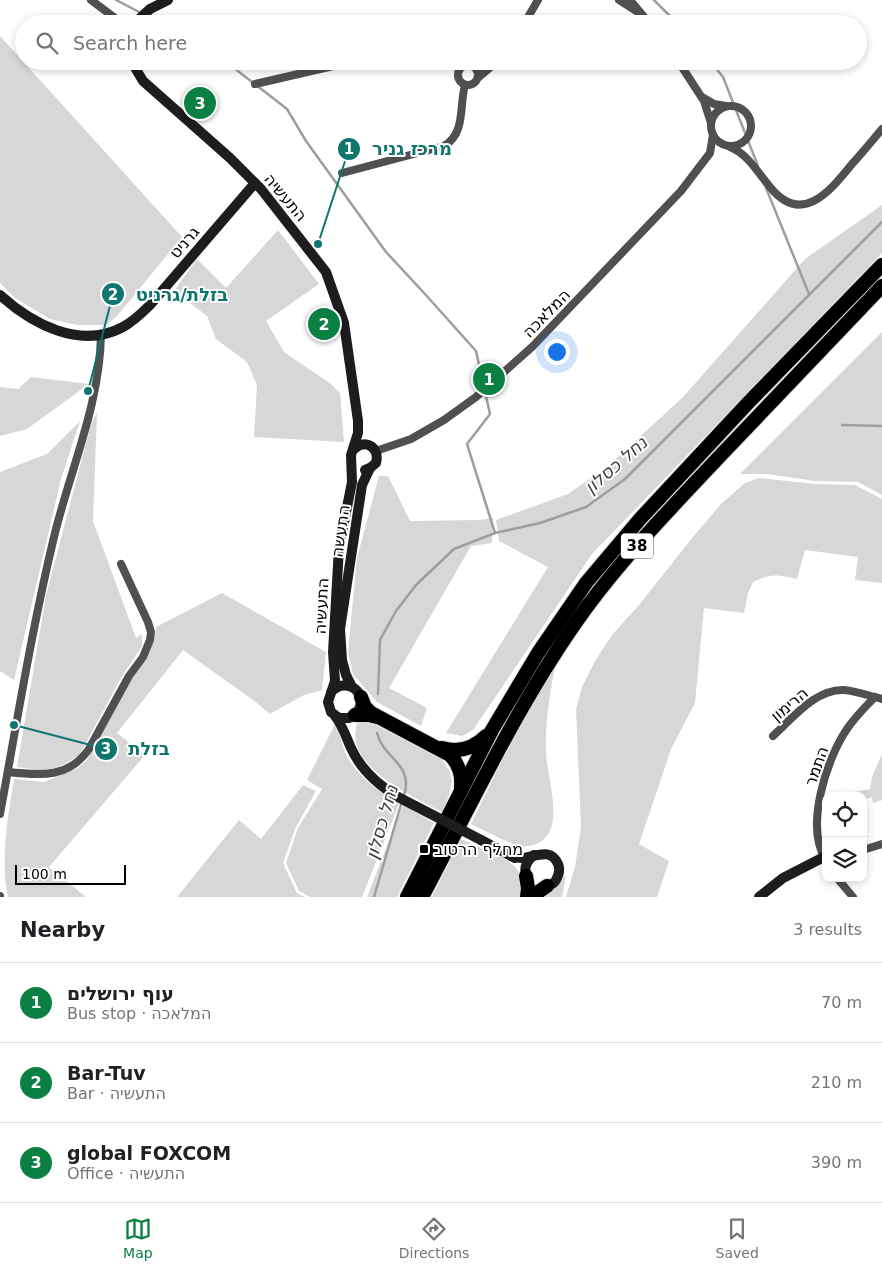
<!DOCTYPE html>
<meta charset="utf-8">
<style>
:root{--surface:#fff;--page:#f2f2f2;--text:#202124;--muted:#757577;--line:#e0e0e0;--accent:#0b8043}
body{margin:0;font-family:"DejaVu Sans",Heebo,sans-serif;background:var(--page);color:var(--text)}
.controls{position:absolute;right:15px;bottom:15px;display:grid;overflow:hidden;border-radius:10px;box-shadow:0 2px 8px #0003}
.controls button{width:45px;height:45px;display:grid;place-items:center;padding:0;border:0;border-bottom:1px solid var(--line);background:var(--surface);color:var(--text);font:25px sans-serif}
.scale{position:absolute;left:15px;bottom:12px;width:111px;box-sizing:border-box;padding-left:5px;border:2px solid #000;border-top:0;font-size:14px;line-height:18px;white-space:nowrap;color:#000;-webkit-text-stroke:4px #fff;paint-order:stroke}
.you{position:absolute;left:556px;top:351px;width:18px;height:18px;margin:-12px;border:4px solid #fff;border-radius:50%;background:#1a73e8;box-shadow:0 0 0 8px #1a73e833}
.badge{display:grid;place-items:center;width:32px;height:32px;border-radius:50%;background:var(--accent);color:#fff;font-size:16px;font-weight:700}
.pin{position:absolute;translate:-50% -50%;border:2px solid #fff;box-shadow:0 1px 5px #0006}
.list{margin:0;padding:0;list-style:none}
h2{display:flex;justify-content:space-between;align-items:center;height:65px;margin:0;padding:0 20px;font-size:21px}
h2 small{font-size:16px;font-weight:400;color:var(--muted)}
.list li{display:grid;grid-template-columns:32px 1fr auto;gap:15px;align-items:center;box-sizing:border-box;height:80px;padding:0 20px;border-top:1px solid var(--line)}
.list b{display:block;font-size:19px;white-space:nowrap}
.list p{margin:0;font-size:16px;white-space:nowrap;color:var(--muted)}
.list em{font-size:16px;font-style:normal;color:var(--muted)}
.icon{flex:none;width:28px;height:28px;fill:none;stroke:currentColor;stroke-width:2;stroke-linecap:round;stroke-linejoin:round}
.map{position:relative;flex:none;width:882px;height:897px;overflow:hidden}
.search{position:absolute;background:var(--surface);box-shadow:0 2px 8px #0003;left:15px;right:15px;top:15px;height:55px;display:flex;align-items:center;gap:12px;box-sizing:border-box;padding:0 18px;border-radius:28px;color:var(--muted);font-size:19px}
.sheet{height:305px;background:var(--surface)}
nav{display:flex;justify-content:space-around;align-items:center;box-sizing:border-box;height:70px;border-top:1px solid var(--line);background:var(--surface);font-size:14px;color:var(--muted)}
nav a{display:grid;justify-items:center;gap:2px}
nav .on{color:var(--accent)}
.map>svg:first-child{display:block}
</style>
<div class="map">
<svg width="882" height="897" viewBox="0 0 882 897">
<rect width="100%" height="100%" fill="#fff"/>
<g fill="#d7d7d7">
<path d="M0 36 182 237 117 316 106 325H77L50 319 15 298 0 283Z"/>
<path d="M882 205V253L592 554 473 730 462 736 446 733 548 567 499 541 496 520 568 494 607 467 683 397 805 259Z"/>
<path d="M278 230 319 284 266 321 284 352 331 384 340 393 344 442 254 437 257 385 247 362 216 339 207 316 174 291 197 259 226 288Z"/>
<path d="M882 332V495L858 482 815 481 767 474H740Z"/>
<path d="M31 377 89 384 27 429 0 436V387L18 389Z"/>
<path d="M97 413 93 521 136 638 142 634V646L121 678 80 754C56 772 45 771 17 767L46 595 92 421Z"/>
<path d="M80 421 61 479 14 680 0 671V472L47 454Z"/>
<path d="M379 476H388L410 521 480 520 493 518 492 543 471 546 389 688 427 708 421 726 377 702 353 674 348 652 357 558Z"/>
<path d="M759 478 815 484 855 485 882 499V583L855 580 858 557 805 550 797 579C777 575 772 573 753 582L748 593 744 613 704 608 695 703 671 749 639 844 669 861 657 897H566L575 867 581 827 576 709 582 687 595 661 612 635 639 605 693 537 722 503 745 483Z"/>
<path d="M222 593 326 652 322 690 304 695 270 714 253 700 183 650 117 733 145 755 49 867 86 897H8C0 862 8 814 14 779L44 782 78 768 87 760C101 734 114 707 130 682 140 664 156 648 156 627Z"/>
<path d="M555 666C550 694 545 722 546 750 546 776 567 830 538 843 533 846 526 847 520 846 509 844 482 829 471 824L523 717Z"/>
<path d="M336 722C340 735 343 752 351 763 363 781 382 793 399 804L362 897H310L299 891 286 863 298 828 322 789 307 780Z"/>
<path d="M362 722 376 725 441 759 449 770 452 781 449 795 442 812C414 797 343 766 357 724Z"/>
<path d="M882 754V800L873 803 872 797 863 800V796H834L870 789 872 777Z"/>
<path d="M303 785 316 791 295 829 283 863 297 893 305 897H177L239 820 261 839Z"/>
<path d="M403 805 434 823 397 897H367Z"/>
<path d="M461 839C474 845 511 859 517 869 522 877 520 888 520 897H432Z"/>
<path d="M566 875 562 897H545L556 887Z"/>
</g>
<g fill="none" stroke-linecap="round" stroke-linejoin="round">
<g stroke="#9e9e9e" stroke-width="2.5">
<path d="M116 0 141 13"/>
<path d="M654 0 678 24"/>
<path d="M146 16 162 24"/>
<path d="M225 61 287 109 306 141 386 252 425 294 476 351 490 414 467 444 495 533"/>
<path d="M710 61 723 77 758 166"/>
<path d="M766 188 809 294"/>
<path d="M842 425 882 426"/>
<path d="M378 694 380 640 396 611 416 585 454 549 495 533 540 523 586 507 625 479 882 222"/>
<path d="M377 733C384 760 414 763 404 796"/>
<path d="M374 897 402 801"/>
</g>
<defs>
<g id="highway">
<path d="M361 697 365 707 371 713 450 755C460 765 462 776 461 789"/>
<path d="M355 715H368L377 717"/>
<path d="M442 748C459 753 474 748 486 736"/>
<path d="M526 876 528 888 527 897"/>
<path d="M407 897 492 730 538 653 586 583 640 519 747 404 882 265"/>
<path d="M422 897C474 799 521 697 586 608 626 554 673 506 719 457 774 400 828 343 882 286"/>
<path d="M531 897 547 886"/>
</g>
</defs>
<use href="#highway" stroke="#dbdbdb" stroke-width="16"/>
<g stroke="#505050" stroke-width="8">
<path d="M91 0 123 24"/>
<path d="M619 0 636 11"/>
<path d="M630 0 650 24"/>
<path d="M524 24 538 0"/>
<path d="M678 61 704 101 711 123"/>
<circle cx="468" cy="75" r="10"/>
<path d="M479 77 498 61"/>
<path d="M255 84 355 61"/>
<path d="M702 97 714 104 726 106"/>
<circle cx="731" cy="126" r="20"/>
<path d="M730 147C748 154 758 173 770 187 802 227 831 190 852 164 862 153 872 141 882 129"/>
<path d="M342 173 444 146C466 133 459 106 465 85"/>
<path d="M376 451 411 439 444 420 476 397 532 347 681 191 710 153 713 135"/>
<path d="M773 736C793 718 815 689 844 690 856 691 870 696 882 699"/>
<path d="M8 772C41 775 68 779 89 749L129 676 143 657 150 640 151 632 148 622 121 564"/>
<path d="M0 814C17 722 32 628 54 537 70 470 100 405 101 334"/>
<path d="M863 850 882 844"/>
<path d="M826 860C804 827 827 758 847 729 855 717 865 707 875 697"/>
<path d="M837 878 853 897"/>
<path d="M0 896V897"/>
</g>
<g stroke="#1d1d1d" stroke-width="10">
<path d="M134 24 150 9 168 0"/>
<path d="M131 61 143 81 230 158 261 189 326 272 344 323 358 421V433L351 455 352 482 339 548 333 652 335 681 328 702 331 712 339 718H349L358 711C369 692 346 676 331 692"/>
<path d="M0 295C32 324 80 350 123 327 134 321 142 313 150 305L255 183"/>
<path d="M354 449C366 438 380 448 376 463L370 468 365 470"/>
<path d="M352 687 346 675 342 660 340 629 362 485 370 468"/>
<path d="M335 716C343 726 346 737 351 748 361 770 378 785 398 797"/>
<path d="M481 840 515 858"/>
<path d="M511 856C515 857 518 858 522 858 535 857 551 847 558 864 560 869 559 875 556 880 553 885 548 886 542 887"/>
<path d="M528 880C523 870 525 862 534 855"/>
<path d="M759 897 783 878 824 857"/>
</g>
<use href="#highway" stroke="#000" stroke-width="14"/>
<path stroke="#1d1d1d" stroke-width="10" d="M398 797 481 840"/>
</g>
<rect fill="#000" stroke="#fff" stroke-width="2" x="419" y="844" width="10" height="10" rx="2.5"/>
<g text-anchor="middle" stroke-width="4" stroke-linejoin="round" paint-order="stroke">
<rect fill="#fff" stroke="#4c4c4c" stroke-width="1" x="621" y="533.5" width="32" height="25" rx="4"/>
<g font-size="15" font-weight="bold" fill="#000">
<text x="637" y="551">38</text>
</g>
<g font-size="16" fill="#000" stroke="#fff">
<text transform="translate(286 197) rotate(50)" y="6">התעשיה</text>
<text transform="translate(184 242) rotate(-49)" y="6">גרניט</text>
<text transform="translate(546 313) rotate(-46)" y="6">המלאכה</text>
<text transform="translate(340 531) rotate(-82)" y="6">התעשה</text>
<text transform="translate(321 606) rotate(-87)" y="6">התעשיה</text>
<text transform="translate(789 704) rotate(-40)" y="6">הרימון</text>
<text transform="translate(816 766) rotate(-70)" y="6">התמר</text>
</g>
<g font-size="16" fill="#000" stroke="#fff" text-anchor="start">
<text x="434" y="855">מחלף הרטוב</text>
</g>
<g font-size="18" font-style="italic" fill="#3f3f3f" stroke="#fff">
<text transform="translate(616 465) rotate(-41)" y="6">נחל כסלון</text>
<text transform="translate(382 822) rotate(-74)" y="6">נחל כסלון</text>
</g>
</g>
<path fill="none" stroke="#0f766e" stroke-width="2" d="M318 244L349 149M88 391L113 294M14 725L106 749"/>
<g fill="#0f766e" stroke="#fff" stroke-width="2">
<circle cx="318" cy="244" r="5"/>
<circle cx="88" cy="391" r="5"/>
<circle cx="14" cy="725" r="5"/>
<circle cx="349" cy="149" r="12"/>
<circle cx="113" cy="294" r="12"/>
<circle cx="106" cy="749" r="12"/>
</g>
<g font-size="15" text-anchor="middle" font-weight="bold" fill="#fff">
<text x="349" y="154">1</text>
<text x="113" y="300">2</text>
<text x="106" y="754">3</text>
</g>
<g font-size="18" text-anchor="middle" font-weight="bold" fill="#0f766e" stroke="#fff" stroke-width="4" stroke-linejoin="round" paint-order="stroke">
<text x="412" y="155">מרכז גניר</text>
<text x="182" y="301">בזלת/גרניט</text>
<text x="149" y="755">בזלת</text>
</g>
</svg>
<div class="controls">
<button><svg class="icon" aria-label="locate" viewBox="0 0 24 24"><circle cx="12" cy="12" r="6"/><path d="M12 2v4M12 18v4M2 12h4M18 12h4"/></svg></button>
<button><svg class="icon" aria-label="layers" viewBox="0 0 24 24"><path d="M12 4l9 5-9 5-9-5zM3 14l9 5 9-5"/></svg></button>
</div>
<div class="scale">100 m</div>
<div class="you"></div>
<div class="pin badge" style="left:489px;top:379px">1</div>
<div class="pin badge" style="left:324px;top:324px">2</div>
<div class="pin badge" style="left:200px;top:103px">3</div>
<div class="search"><svg class="icon" aria-label="search" viewBox="0 0 24 24"><circle cx="10" cy="10" r="6"/><path d="M15 15l6 6"/></svg>Search here</div>
</div>
<section class="sheet">
<h2>Nearby<small>3 results</small></h2>
<ul class="list">
<li><span class="badge">1</span><div><b>עוף ירושלים</b><p>Bus stop · המלאכה</p></div><em>70 m</em></li>
<li><span class="badge">2</span><div><b>Bar-Tuv</b><p>Bar · התעשיה</p></div><em>210 m</em></li>
<li><span class="badge">3</span><div><b>global FOXCOM</b><p>Office · התעשיה</p></div><em>390 m</em></li>
</ul>
</section>
<nav>
<a class="on"><svg class="icon" aria-label="map" viewBox="0 0 24 24"><path d="M3 6l6-2 6 2 6-2v14l-6 2-6-2-6 2zM9 4v14M15 6v14"/></svg>Map</a>
<a><svg class="icon" aria-label="directions" viewBox="0 0 24 24"><path d="M12 3l9 9-9 9-9-9zM9 14v-3h6M13 9l2 2-2 2"/></svg>Directions</a>
<a><svg class="icon" aria-label="saved" viewBox="0 0 24 24"><path d="M7 4h10v16l-5-4-5 4z"/></svg>Saved</a>
</nav>
